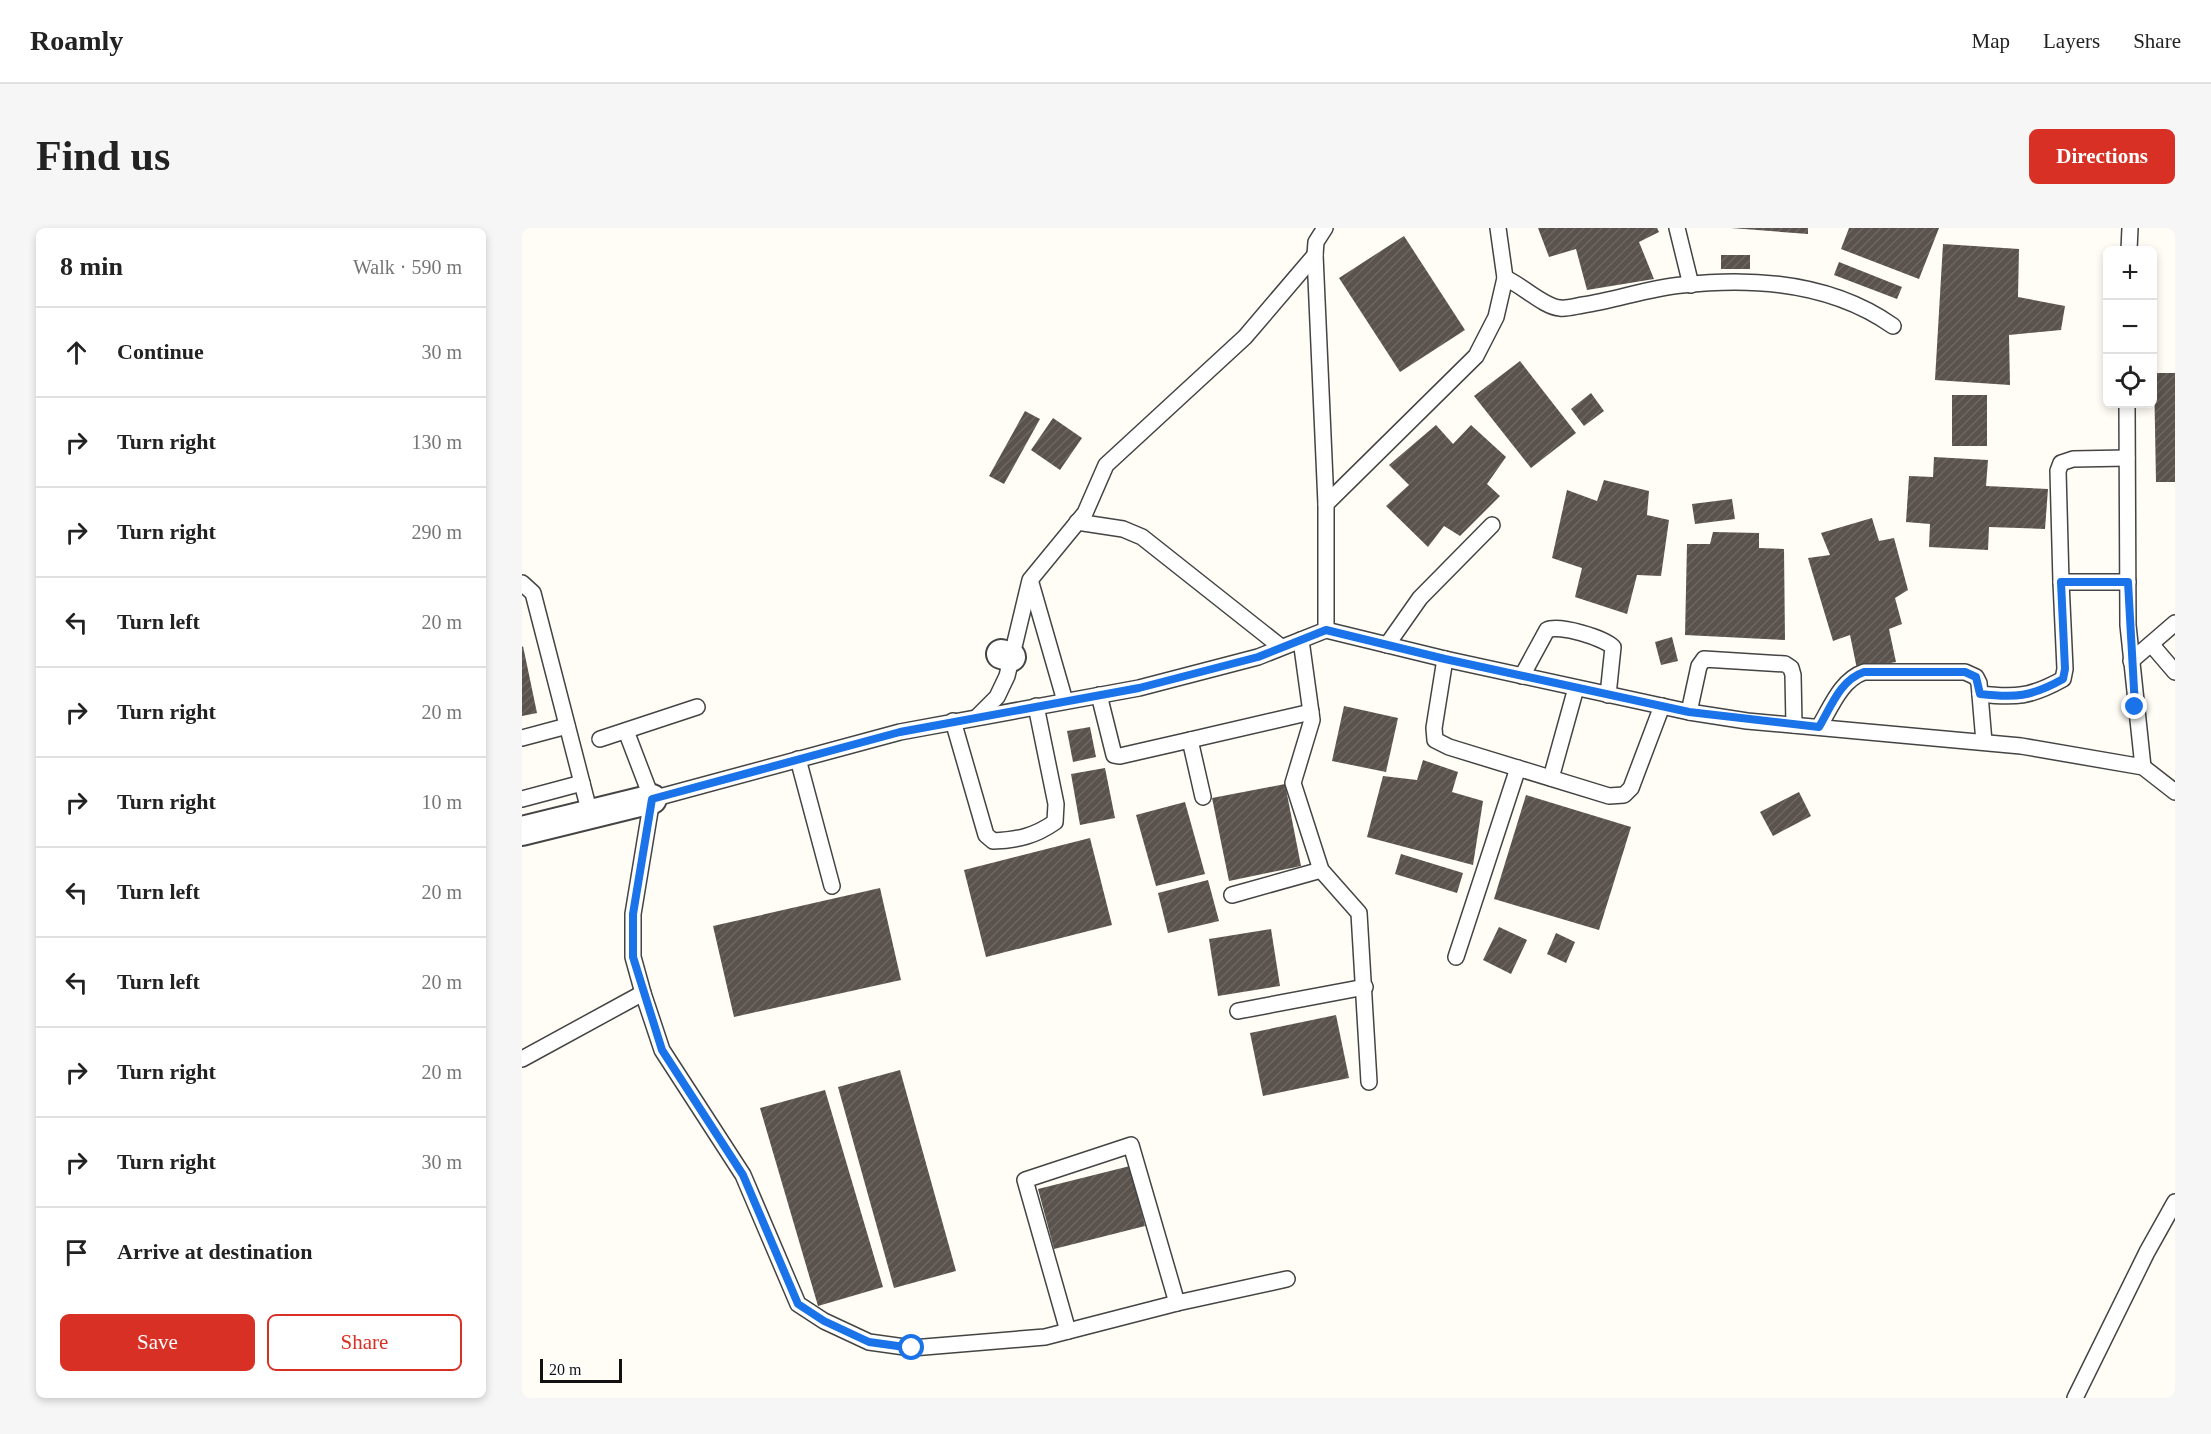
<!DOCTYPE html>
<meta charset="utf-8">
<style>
:root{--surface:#fff;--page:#f6f6f6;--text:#222;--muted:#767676;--line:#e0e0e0;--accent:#d93025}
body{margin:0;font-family:Georgia,serif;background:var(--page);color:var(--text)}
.controls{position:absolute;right:18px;top:18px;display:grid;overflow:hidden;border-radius:9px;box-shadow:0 3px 9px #0003}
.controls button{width:54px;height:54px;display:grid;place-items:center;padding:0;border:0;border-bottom:2px solid var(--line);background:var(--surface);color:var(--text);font:30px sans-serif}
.scale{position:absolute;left:18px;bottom:15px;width:82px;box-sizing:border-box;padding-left:6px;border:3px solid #111;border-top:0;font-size:16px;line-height:21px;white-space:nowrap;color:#111;-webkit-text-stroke:4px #fff;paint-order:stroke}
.stop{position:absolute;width:18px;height:18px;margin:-14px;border:4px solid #1a73e8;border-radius:50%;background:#fff}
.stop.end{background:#1a73e8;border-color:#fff;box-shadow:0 2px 6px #0008}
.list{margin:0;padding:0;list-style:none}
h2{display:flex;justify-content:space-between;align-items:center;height:78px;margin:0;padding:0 24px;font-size:26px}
h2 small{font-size:20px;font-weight:400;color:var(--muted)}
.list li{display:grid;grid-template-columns:39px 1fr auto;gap:18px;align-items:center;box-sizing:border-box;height:90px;padding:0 24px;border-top:2px solid var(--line)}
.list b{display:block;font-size:22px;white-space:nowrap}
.list em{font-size:20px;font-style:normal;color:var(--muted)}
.actions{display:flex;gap:12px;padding:18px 24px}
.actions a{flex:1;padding:14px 0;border:2px solid var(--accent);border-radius:9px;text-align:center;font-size:21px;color:var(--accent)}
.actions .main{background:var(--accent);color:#fff}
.icon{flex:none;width:33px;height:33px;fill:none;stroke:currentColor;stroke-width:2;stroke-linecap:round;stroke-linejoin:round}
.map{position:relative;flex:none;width:1653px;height:1170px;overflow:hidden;border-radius:9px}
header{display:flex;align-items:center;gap:36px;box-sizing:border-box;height:84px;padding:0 30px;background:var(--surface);border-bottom:2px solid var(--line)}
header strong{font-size:28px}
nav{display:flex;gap:33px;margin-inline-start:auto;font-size:21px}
.intro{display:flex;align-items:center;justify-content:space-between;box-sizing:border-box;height:144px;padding:0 36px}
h1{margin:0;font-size:42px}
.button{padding:15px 27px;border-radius:9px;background:var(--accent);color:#fff;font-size:21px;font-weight:700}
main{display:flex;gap:36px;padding:0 36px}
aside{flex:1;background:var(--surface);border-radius:9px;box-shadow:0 3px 9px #0003}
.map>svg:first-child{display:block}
</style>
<header>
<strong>Roamly</strong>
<nav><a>Map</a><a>Layers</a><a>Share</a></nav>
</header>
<div class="intro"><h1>Find us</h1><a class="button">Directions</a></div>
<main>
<aside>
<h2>8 min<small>Walk · 590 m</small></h2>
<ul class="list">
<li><svg class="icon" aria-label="ahead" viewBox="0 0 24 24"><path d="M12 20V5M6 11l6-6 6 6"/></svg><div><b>Continue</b></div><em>30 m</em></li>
<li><svg class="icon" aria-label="right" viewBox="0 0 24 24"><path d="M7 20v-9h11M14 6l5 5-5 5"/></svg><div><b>Turn right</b></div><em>130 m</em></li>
<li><svg class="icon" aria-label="right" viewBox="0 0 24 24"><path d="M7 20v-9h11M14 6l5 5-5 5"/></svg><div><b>Turn right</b></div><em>290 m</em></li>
<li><svg class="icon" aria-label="left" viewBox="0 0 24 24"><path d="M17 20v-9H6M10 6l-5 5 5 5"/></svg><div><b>Turn left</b></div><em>20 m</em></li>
<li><svg class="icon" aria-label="right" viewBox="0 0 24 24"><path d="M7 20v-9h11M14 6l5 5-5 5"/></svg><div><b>Turn right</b></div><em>20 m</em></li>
<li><svg class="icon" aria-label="right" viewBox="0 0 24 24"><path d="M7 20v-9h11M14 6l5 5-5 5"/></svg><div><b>Turn right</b></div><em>10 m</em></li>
<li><svg class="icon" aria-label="left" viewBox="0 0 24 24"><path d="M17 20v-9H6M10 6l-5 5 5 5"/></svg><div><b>Turn left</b></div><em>20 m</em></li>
<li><svg class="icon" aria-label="left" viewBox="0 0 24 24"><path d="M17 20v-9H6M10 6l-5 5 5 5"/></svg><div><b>Turn left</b></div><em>20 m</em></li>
<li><svg class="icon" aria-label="right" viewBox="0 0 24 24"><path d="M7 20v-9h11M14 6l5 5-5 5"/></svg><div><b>Turn right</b></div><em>20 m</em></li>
<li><svg class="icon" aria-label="right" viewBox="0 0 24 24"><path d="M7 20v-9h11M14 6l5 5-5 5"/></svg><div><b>Turn right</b></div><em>30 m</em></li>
<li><svg class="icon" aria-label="arrive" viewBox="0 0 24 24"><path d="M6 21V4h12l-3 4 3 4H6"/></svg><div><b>Arrive at destination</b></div></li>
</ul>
<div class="actions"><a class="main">Save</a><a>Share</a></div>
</aside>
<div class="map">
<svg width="1653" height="1170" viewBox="0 0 1653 1170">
<defs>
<pattern id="building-hatch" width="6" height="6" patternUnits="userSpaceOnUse" patternTransform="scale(1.5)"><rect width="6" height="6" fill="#5a524d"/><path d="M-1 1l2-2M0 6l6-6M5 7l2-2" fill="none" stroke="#6d6662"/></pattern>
</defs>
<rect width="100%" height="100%" fill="#fffdf5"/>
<g fill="url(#building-hatch)">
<path d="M1016 0H1135L1137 4 1117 14 1132 51 1065 62 1054 21 1027 29Z"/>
<path d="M1209 0H1286V6Z"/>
<path d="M1327 0H1417L1397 51 1319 21Z"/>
<path d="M882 8 943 102 878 144 817 50Z"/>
<path d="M1421 16 1497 21 1496 69 1543 78 1539 102 1487 107 1488 157 1413 152Z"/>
<rect x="1199" y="27" width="29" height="14"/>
<path d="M1317 34 1380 59 1375 71 1312 47Z"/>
<path d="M998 133 1054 205 1009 240 952 168Z"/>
<path d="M1632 145H1653V254H1634Z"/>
<path d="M1069 165 1082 183 1062 198 1049 181Z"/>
<rect x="1430" y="167" width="35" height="51"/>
<path d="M503 183 518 191 482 256 467 248Z"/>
<path d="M531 190 560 210 538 242 509 222Z"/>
<path d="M914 197 931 216 949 197 984 229 965 256 978 268 938 308 922 298 906 319 864 278 887 257 867 237Z"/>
<path d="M1412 229 1466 232 1464 258 1526 261 1523 301 1467 299 1466 322 1407 319 1408 296 1384 294 1387 248 1411 249Z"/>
<path d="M1082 252 1127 263 1125 287 1147 292 1139 348 1115 347 1105 386 1053 369 1060 340 1030 330 1045 262 1075 273Z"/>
<path d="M1210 271 1213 291 1173 296 1170 276Z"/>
<path d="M1350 290 1357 313 1372 310 1386 362 1373 370 1380 396 1367 401 1374 434 1335 441 1328 407 1311 413 1286 330 1308 327 1299 305Z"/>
<path d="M1191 304 1237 305V320L1262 321 1263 412 1163 407 1165 316H1188Z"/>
<path d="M1150 409 1156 433 1139 437 1133 414Z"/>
<path d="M1 418 15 485 0 488V419Z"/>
<path d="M822 478 876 490 864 544 810 533Z"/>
<path d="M568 499 574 529 551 534 545 503Z"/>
<path d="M901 532 936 544 930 564 961 573 951 637 845 609 861 548 895 552Z"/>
<path d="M583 540 593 590 558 597 549 546Z"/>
<path d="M763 556 779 638 707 653 690 570Z"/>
<path d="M1277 564 1289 588 1251 608 1238 584Z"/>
<path d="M1004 567 1109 599 1077 702 972 671Z"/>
<path d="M663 574 683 646 634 658 614 587Z"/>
<path d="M568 610 590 697 464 729 442 642Z"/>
<path d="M879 626 941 645 935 665 873 646Z"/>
<path d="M686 652 697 693 646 705 636 665Z"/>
<path d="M358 660 379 752 212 789 191 698Z"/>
<path d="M977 699 1005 712 989 746 961 732Z"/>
<path d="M749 701 758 758 696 768 687 711Z"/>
<path d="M1034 705 1053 714 1044 735 1025 726Z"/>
<path d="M814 787 827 850 741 868 728 805Z"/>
<path d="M378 842 434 1043 372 1060 316 859Z"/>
<path d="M303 862 361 1059 296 1078 238 880Z"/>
<path d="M608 938 623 998 532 1021 516 961Z"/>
</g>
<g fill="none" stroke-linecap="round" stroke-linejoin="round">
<defs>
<g id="lane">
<path d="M803 0 794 14 793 27 804 276V402"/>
<path d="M1155 0 1169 57"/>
<path d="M1607 22 1608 0"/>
<path d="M983 50C1000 57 1022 79 1038 80 1045 81 1054 78 1061 77 1094 72 1127 60 1160 57 1232 49 1310 55 1371 98"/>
<path d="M1605 176 1606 397 1621 539"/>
<path d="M1605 230 1551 231 1539 235 1536 243 1539 354H1606"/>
<path d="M804 276 954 128 974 89 983 50 976 0"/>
<path d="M555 294 601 301 620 309 759 419"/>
<path d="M0 355 11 365 68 586"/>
<path d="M509 355 543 473"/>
<path d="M779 412 790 492 771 555 799 642 837 685 847 854"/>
<path d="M1629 416 1653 444"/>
<path d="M865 417 898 370 970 297"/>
<path d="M923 431 912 500 913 512 927 519 1087 568 1102 567 1109 560 1140 478"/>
<path d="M1609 433 1653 395"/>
<path d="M1000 448 1025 402C1037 396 1082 410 1091 419L1086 467"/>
<path d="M1458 466C1493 470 1509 469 1541 451L1543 441 1539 354"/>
<path d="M577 467 592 527 598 528 668 512 681 569"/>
<path d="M1167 484 1177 438 1182 431 1263 436 1269 440 1271 447 1272 497"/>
<path d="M456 488 475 469 485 448 508 352 563 285 584 237 723 109 793 27"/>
<path d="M431 493 464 607 471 613C496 612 513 608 533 594L534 576 514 478"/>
<path d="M1297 499C1309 479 1319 452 1342 444H1443L1454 449 1457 455 1462 514"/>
<path d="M104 503 130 571 111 686V729L121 765 140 822 221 947 276 1076 302 1093 347 1114 390 1120 523 1109 655 1075 765 1051"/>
<path d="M0 510 45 498"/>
<path d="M78 511 175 479"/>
<path d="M668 512 789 484"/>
<path d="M276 531 310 658"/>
<path d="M1029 550 1054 460"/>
<path d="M0 571 60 555"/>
<path d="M130 571 378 504 617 460 736 429 804 402 923 431 1167 484 1225 493 1499 518 1621 539 1653 564"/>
<path d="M710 667 799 642"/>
<path d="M934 729 996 540"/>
<path d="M716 783 843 759"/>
<path d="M0 831 121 765"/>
<path d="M546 1103 503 952 609 917 655 1075"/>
<path d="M1553 1170 1625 1024 1653 974"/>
</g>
<g id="street">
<path d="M479 426 489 429"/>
<path d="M0 603 130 571"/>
</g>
</defs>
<use href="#lane" stroke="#444" stroke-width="18"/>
<use href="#street" stroke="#444" stroke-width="32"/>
<use href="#lane" stroke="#fff" stroke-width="15"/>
<use href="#street" stroke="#fff" stroke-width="28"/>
</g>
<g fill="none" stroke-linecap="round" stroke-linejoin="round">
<path stroke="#1a73e8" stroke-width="8" d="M390 1120 347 1114 302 1093 276 1076 221 947 140 822 111 729V686L130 571 378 504 617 460 736 429 804 402 923 431 1167 484 1297 499C1309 479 1318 452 1342 444H1443L1454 449 1458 466C1493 470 1509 469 1541 451L1543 441 1539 354H1606L1613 479"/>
</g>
</svg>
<div class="controls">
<button>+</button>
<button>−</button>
<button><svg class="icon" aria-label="locate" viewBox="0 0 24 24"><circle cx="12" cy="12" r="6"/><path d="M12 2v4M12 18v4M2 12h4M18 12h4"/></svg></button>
</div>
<div class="scale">20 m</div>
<div class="stop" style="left:390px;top:1120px"></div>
<div class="stop end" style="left:1613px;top:479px"></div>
</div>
</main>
